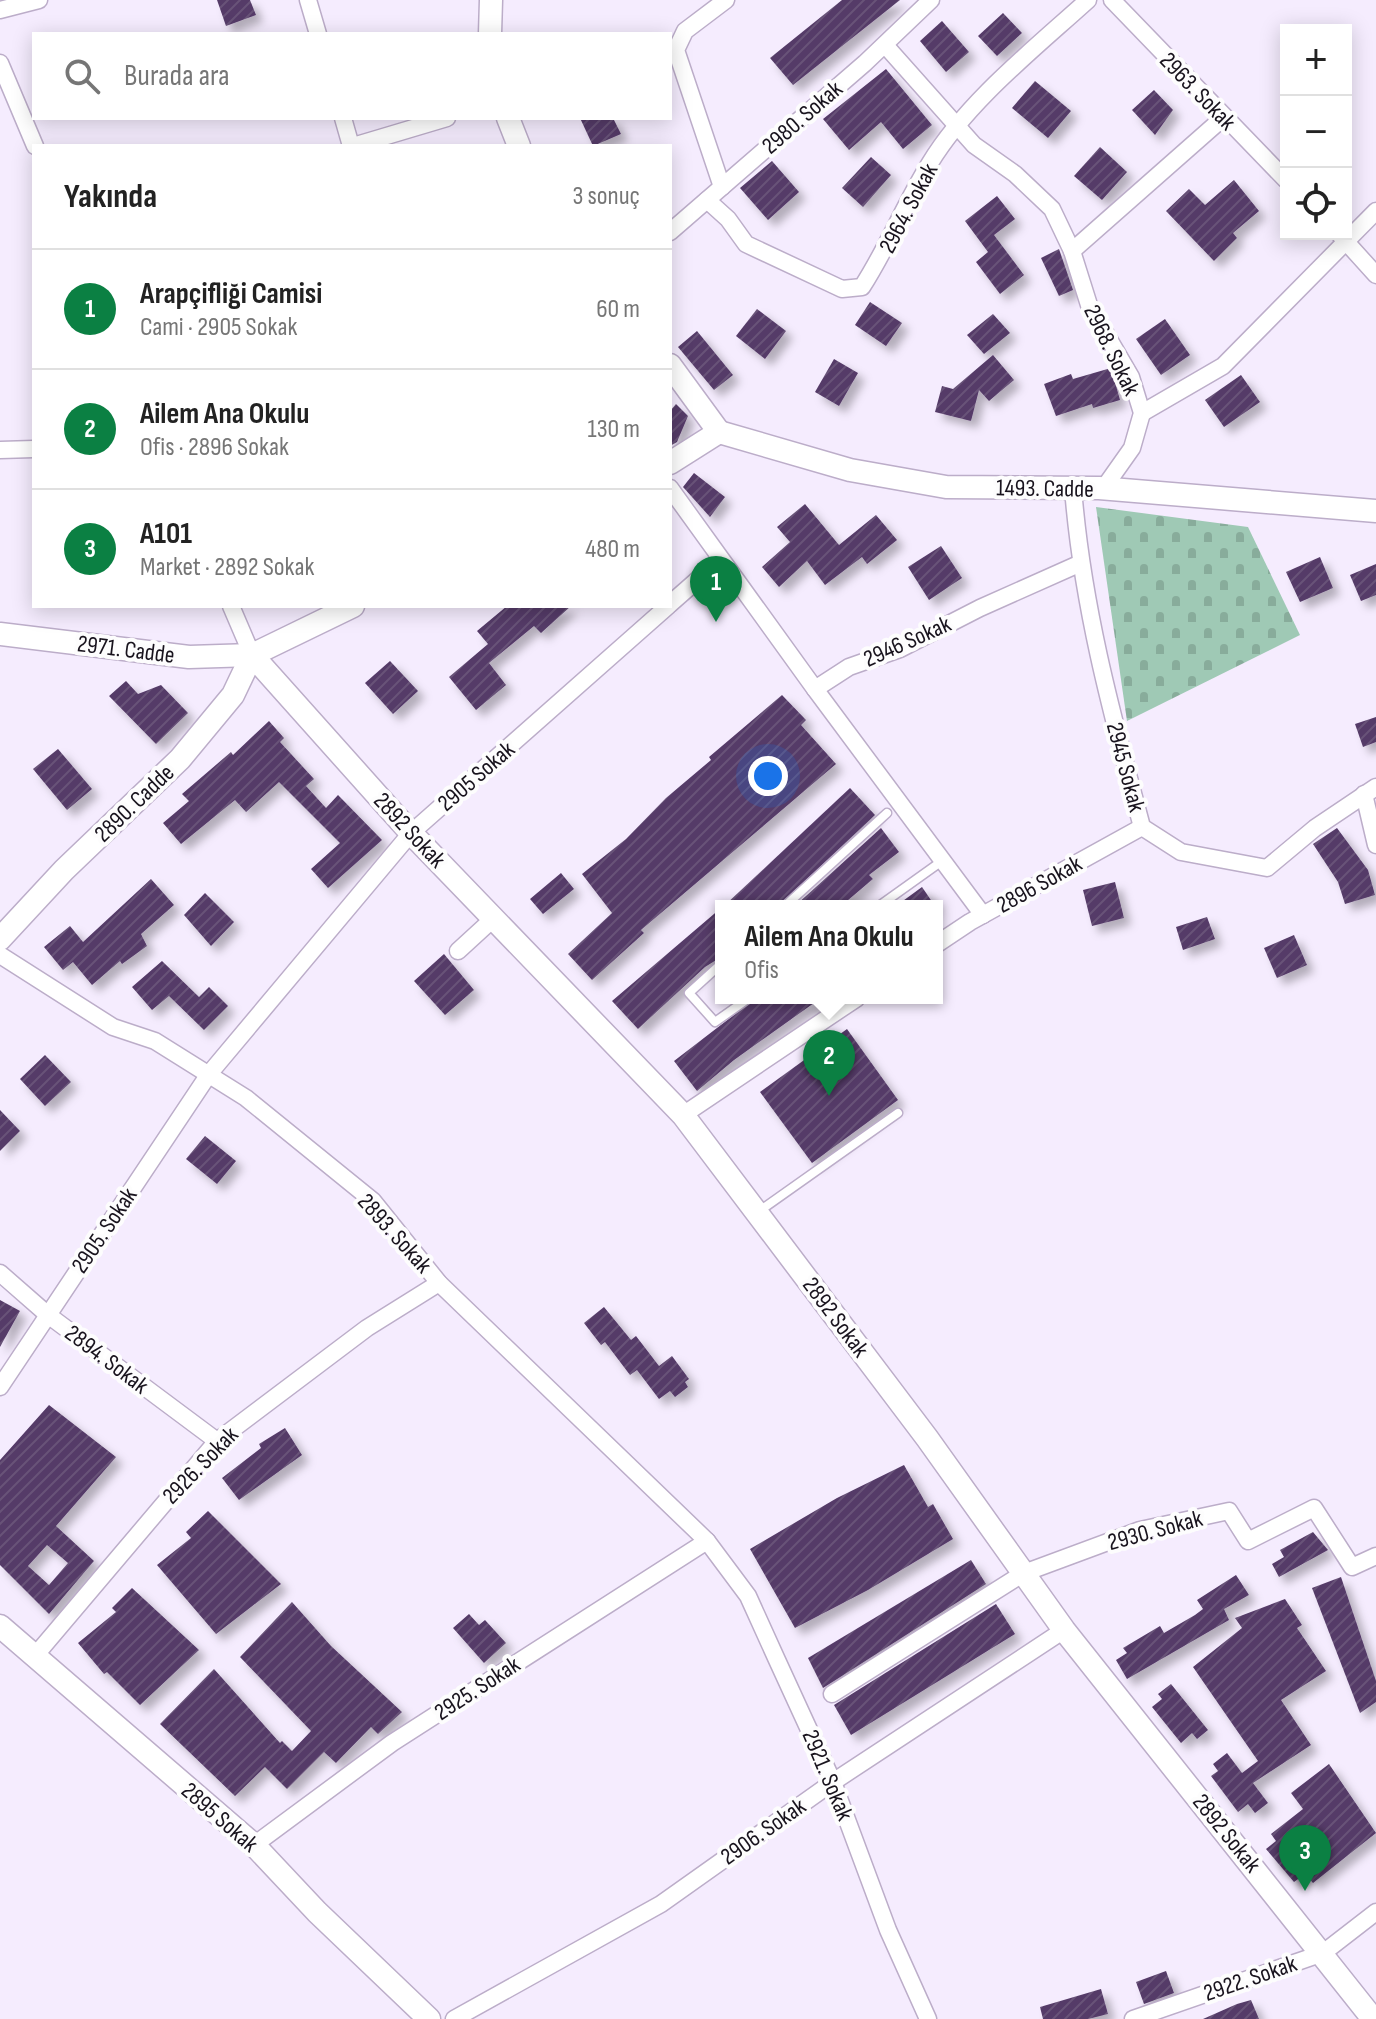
<!DOCTYPE html>
<html lang="tr">
<meta charset="utf-8">
<style>
:root{--surface:#fff;--page:#f2f2f2;--text:#222;--muted:#767676;--line:#e0e0e0;--accent:#0b8043}
body{margin:0;font-family:"Sofia Sans Condensed",sans-serif;background:var(--page);color:var(--text)}
.controls{position:absolute;right:24px;top:24px;display:grid;overflow:hidden;border-radius:0px;box-shadow:0 4px 20px #0003}
.controls button{width:72px;height:72px;display:grid;place-items:center;padding:0;border:0;border-bottom:2px solid var(--line);background:var(--surface);color:var(--text);font:40px sans-serif}
.you{position:absolute;left:768px;top:776px;width:28px;height:28px;margin:-20px;border:6px solid #fff;border-radius:50%;background:#1a73e8;box-shadow:0 0 0 12px #1a73e833}
.badge{display:grid;place-items:center;width:52px;height:52px;border-radius:50%;background:var(--accent);color:#fff;font-size:26px;font-weight:700}
.pin{position:absolute;translate:-50% -66px;filter:drop-shadow(0 2px 4px #0008)}
.pin::after{content:'';position:absolute;top:42px;width:28px;height:24px;background:inherit;clip-path:polygon(0 0,100% 0,50% 100%)}
.popup{position:absolute;left:715px;top:900px;width:228px;height:104px;box-sizing:border-box;display:grid;place-content:center;border-radius:0px;background:var(--surface);filter:drop-shadow(0 2px 6px #0005);font-size:26px;white-space:nowrap;color:var(--muted)}
.popup b{font-size:30px;color:var(--text)}
.popup::after{content:'';position:absolute;left:50%;top:100%;margin-left:-16px;border:16px solid transparent;border-top-color:var(--surface)}
.list{margin:0;padding:0;list-style:none}
h2{display:flex;justify-content:space-between;align-items:center;height:104px;margin:0;padding:0 32px;font-size:34px}
h2 small{font-size:26px;font-weight:400;color:var(--muted)}
.list li{display:grid;grid-template-columns:52px 1fr auto;gap:24px;align-items:center;box-sizing:border-box;height:120px;padding:0 32px;border-top:2px solid var(--line)}
.list b{display:block;font-size:30px;white-space:nowrap}
.list p{margin:0;font-size:26px;white-space:nowrap;color:var(--muted)}
.list em{font-size:26px;font-style:normal;color:var(--muted)}
.icon{flex:none;width:44px;height:44px;fill:none;stroke:currentColor;stroke-width:2;stroke-linecap:round;stroke-linejoin:round}
.map{position:relative;flex:none;width:1376px;height:2019px;overflow:hidden}
.search{position:absolute;background:var(--surface);box-shadow:0 4px 20px #0003;left:32px;top:32px;width:640px;height:88px;display:flex;align-items:center;gap:20px;box-sizing:border-box;padding:0 28px;border-radius:0px;color:var(--muted);font-size:30px}
.panel{position:absolute;background:var(--surface);box-shadow:0 4px 20px #0003;left:32px;top:144px;width:640px;height:464px;border-radius:0px}
.map>svg:first-child{display:block}
</style>
<div class="map">
<svg width="1376" height="2019" viewBox="0 0 1376 2019">
<defs>
<pattern id="cemetery-stones" width="16" height="16" patternUnits="userSpaceOnUse" patternTransform="scale(2)"><rect width="16" height="16" fill="#9fc9b5"/><path d="M2 7V4a2 2 0 0 1 4 0v3zM10 15v-3a2 2 0 0 1 4 0v3z" fill="#88ac9b"/></pattern>
<pattern id="building-hatch" width="6" height="6" patternUnits="userSpaceOnUse" patternTransform="scale(2)"><rect width="6" height="6" fill="#543a67"/><path d="M-1 1l2-2M0 6l6-6M5 7l2-2" fill="none" stroke="#685378"/></pattern>
<filter id="shadow"><feDropShadow dx="7" dy="7" stdDeviation="4" flood-color="#0004"/></filter>
</defs>
<rect width="100%" height="100%" fill="#f5ecfe"/>
<path fill="url(#cemetery-stones)" d="M1096 507 1248 527 1300 635 1127 721Z"/>
<g fill="url(#building-hatch)" fill-rule="evenodd" filter="url(#shadow)">
<path d="M217 0H250L256 15 226 26Z"/>
<path d="M842 0H900L793 85 770 58Z"/>
<path d="M1003 13 1022 33 997 56 978 36Z"/>
<path d="M942 21 969 52 946 72 920 41Z"/>
<path d="M886 69 932 125 903 149 881 122 849 150 823 119Z"/>
<path d="M1035 81 1071 111 1048 138 1012 108Z"/>
<path d="M1154 90 1173 110 1155 135 1132 110Z"/>
<path d="M580 118H613L621 134 593 146Z"/>
<path d="M1100 147 1127 172 1102 200 1074 176Z"/>
<path d="M871 157 891 175 863 207 842 188Z"/>
<path d="M772 161 799 192 768 220 740 188Z"/>
<path d="M1234 180 1259 211 1233 233 1237 238 1214 261 1166 211 1189 189 1205 205Z"/>
<path d="M997 196 1015 219 994 235 1024 275 1000 294 976 262 988 252 965 221Z"/>
<path d="M1059 249 1073 290 1059 296 1041 258Z"/>
<path d="M870 302 902 323 886 346 855 325Z"/>
<path d="M757 309 786 331 765 359 736 336Z"/>
<path d="M993 314 1010 333 984 354 967 335Z"/>
<path d="M1165 319 1190 355 1161 375 1136 339Z"/>
<path d="M697 331 733 375 714 390 678 347Z"/>
<path d="M993 355 1014 380 989 401 979 390 971 421 935 412 942 386 953 389Z"/>
<path d="M834 359 858 373 839 406 815 392Z"/>
<path d="M1111 368 1120 400 1093 408 1092 404 1056 416 1044 384 1071 374 1073 379Z"/>
<path d="M1241 375 1260 402 1224 427 1205 400Z"/>
<path d="M676 404 688 416 677 442 670 446V411Z"/>
<path d="M694 473 725 497 710 517 683 487Z"/>
<path d="M805 504 839 545 876 515 897 540 867 564 862 557 825 585 807 561 779 587 762 567 790 542 777 527Z"/>
<path d="M941 546 962 578 929 600 908 567Z"/>
<path d="M1320 557 1333 588 1300 602 1286 572Z"/>
<path d="M1376 564V595L1361 601 1350 575Z"/>
<path d="M507 606H571L541 633 534 626 489 663 506 685 476 710 449 677 488 644 477 631Z"/>
<path d="M390 661 418 691 393 714 365 683Z"/>
<path d="M126 681 138 694 161 685 188 713 156 744 109 696Z"/>
<path d="M782 695 806 720 801 725 836 764 641 930 644 933 592 980 568 954 612 913 582 874 626 839 666 798 711 760 709 757Z"/>
<path d="M1376 717V742L1363 747 1355 724Z"/>
<path d="M269 721 284 738 280 742 314 779 306 786 326 808 338 795 382 840 328 888 311 869 340 843 279 782 246 812 235 800 181 844 163 823 189 801 182 794 231 752 233 755Z"/>
<path d="M58 749 92 789 67 810 33 769Z"/>
<path d="M850 788 875 815 778 906H724Z"/>
<path d="M881 828 899 852 869 875 873 879 841 906H795Z"/>
<path d="M1337 828 1368 870 1375 895 1345 904 1338 882 1313 844Z"/>
<path d="M561 873 574 889 543 914 530 899Z"/>
<path d="M151 879 174 905 141 934 147 946 122 964 120 961 92 985 73 962 63 970 44 947 70 926 83 942Z"/>
<path d="M1115 882 1124 918 1092 926 1083 890Z"/>
<path d="M922 887 935 906H896Z"/>
<path d="M205 893 234 922 211 946 184 915Z"/>
<path d="M721 908V957L705 967 638 1029 612 1001Z"/>
<path d="M1207 917 1215 939 1183 950 1176 927Z"/>
<path d="M1294 935 1307 965 1277 978 1264 948Z"/>
<path d="M444 954 474 990 445 1015 414 981Z"/>
<path d="M162 961 199 997 209 987 228 1006 204 1030 169 996 152 1010 132 987Z"/>
<path d="M756 998H821L734 1060 697 1091 674 1061Z"/>
<path d="M847 1029 898 1100 812 1163 760 1092Z"/>
<path d="M45 1055 71 1082 45 1106 20 1079Z"/>
<path d="M0 1110 20 1131 0 1151Z"/>
<path d="M205 1136 236 1161 217 1184 186 1159Z"/>
<path d="M0 1300 20 1311 0 1347Z"/>
<path d="M604 1307 631 1340 636 1336 659 1366 672 1356 689 1379 685 1382 688 1387 675 1397 670 1391 659 1399 637 1370 630 1375 605 1342 601 1345 584 1323Z"/>
<path d="M49 1405 116 1457 56 1526 94 1561 49 1614 0 1565V1460ZM47 1545 68 1563 49 1585 28 1566Z"/>
<path d="M285 1428 302 1455 239 1500 222 1478 261 1448 259 1444Z"/>
<path d="M904 1465 928 1507 933 1504 953 1539 868 1590 795 1628 750 1549 837 1498Z"/>
<path d="M208 1511 281 1584 216 1634 157 1565 191 1538 186 1532Z"/>
<path d="M1313 1532 1328 1550 1279 1577 1272 1564 1284 1557 1280 1550Z"/>
<path d="M971 1560 986 1584 823 1688 808 1658Z"/>
<path d="M1236 1575 1249 1595 1224 1609 1229 1620 1127 1679 1116 1660 1127 1653 1123 1648 1160 1626 1164 1633 1195 1615 1203 1609 1197 1600Z"/>
<path d="M1341 1577 1376 1681V1702L1360 1713 1312 1588Z"/>
<path d="M132 1588 199 1650 140 1705 107 1672 104 1674 78 1643 116 1612 112 1608Z"/>
<path d="M1285 1599 1302 1625 1297 1628 1326 1671 1281 1700 1311 1745 1253 1783 1268 1803 1255 1813 1248 1804 1238 1812 1211 1776 1218 1771 1213 1764 1227 1753 1242 1773 1258 1761 1193 1667 1242 1628 1235 1618Z"/>
<path d="M292 1602 331 1646 402 1712 378 1734 371 1727 336 1763 324 1752 287 1789 265 1767 235 1796 160 1724 214 1669 280 1743 282 1741 292 1751 311 1731 240 1657Z"/>
<path d="M996 1604 1015 1634 851 1735 834 1705Z"/>
<path d="M469 1614 479 1625 485 1620 506 1643 484 1663 453 1628Z"/>
<path d="M1171 1684 1208 1730 1197 1739 1192 1733 1181 1743 1152 1707 1162 1699 1158 1694Z"/>
<path d="M1329 1764 1376 1833 1313 1883 1305 1874 1294 1882 1266 1849 1276 1841 1271 1834 1303 1809 1291 1793Z"/>
<path d="M1166 1971 1174 1993 1144 2004 1136 1982Z"/>
<path d="M1101 1989 1108 2014 1088 2019H1043L1040 2007Z"/>
<path d="M1251 2000 1259 2019H1203L1237 2004Z"/>
</g>
<g fill="none" stroke-linecap="round" stroke-linejoin="round">
<defs>
<g id="lane">
<path d="M785 906 887 813"/>
<path d="M879 906 942 861"/>
<path d="M721 964 689 993 715 1022 749 998"/>
<path d="M758 1212 898 1113"/>
</g>
<g id="street">
<path d="M308 0 318 34"/>
<path d="M1112 0 1286 180"/>
<path d="M0 10 39 0"/>
<path d="M885 45 974 145 1015 174 1052 209 1072 251 1089 305 1131 377 1142 413 1132 448 1103 489"/>
<path d="M0 63 35 146"/>
<path d="M343 118 351 146"/>
<path d="M353 146 447 118"/>
<path d="M722 187 676 50 685 31 726 0"/>
<path d="M707 200 728 219 746 244 842 289 862 287C888 247 905 203 930 163 967 102 1035 48 1088 0"/>
<path d="M670 232 865 63 931 0"/>
<path d="M1340 235 1376 275"/>
<path d="M1072 251 1224 117"/>
<path d="M1142 413 1223 366 1376 211"/>
<path d="M0 450 34 449"/>
<path d="M670 488 815 689 849 667 900 649 980 608 1081 563"/>
<path d="M1073 488C1082 605 1112 715 1142 827L1181 852 1267 868 1315 828 1376 787"/>
<path d="M670 604 720 560"/>
<path d="M231 606 252 655"/>
<path d="M815 689 983 915"/>
<path d="M1364 794 1376 845"/>
<path d="M937 944 970 922 1142 827"/>
<path d="M458 951 494 918"/>
<path d="M0 955 113 1027 155 1041 246 1098 373 1201 439 1283 707 1541 748 1596 777 1660 833 1782 888 1930 928 2019"/>
<path d="M683 1115 857 998"/>
<path d="M0 1273 48 1315 217 1441"/>
<path d="M0 1387 209 1074 411 833 668 606"/>
<path d="M34 1657 217 1441 367 1328 439 1283"/>
<path d="M832 1694 1024 1573 1140 1530 1229 1511 1248 1541 1314 1508 1352 1567 1376 1556"/>
<path d="M254 1845 392 1743 707 1541"/>
<path d="M454 2019 661 1904 833 1782 1064 1630"/>
<path d="M1133 2019 1323 1953 1376 1912"/>
</g>
<g id="secondary">
<path d="M490 34 491 0"/>
<path d="M508 118 519 146"/>
<path d="M670 365 719 432"/>
<path d="M719 432 850 470 946 487 1099 488 1376 511"/>
<path d="M670 463 719 432"/>
<path d="M0 634 189 657 252 655 353 606"/>
<path d="M252 655 411 833 683 1115 927 1438 1064 1630 1373 2019"/>
<path d="M0 939 64 870 180 759 233 695 252 655"/>
<path d="M0 1626 254 1845 317 1912 429 2019"/>
</g>
</defs>
<use href="#lane" stroke="#bcadc9" stroke-width="11"/>
<use href="#street" stroke="#bcadc9" stroke-width="19"/>
<use href="#secondary" stroke="#bcadc9" stroke-width="25"/>
<use href="#lane" stroke="#fff" stroke-width="8"/>
<use href="#street" stroke="#fff" stroke-width="16"/>
<use href="#secondary" stroke="#fff" stroke-width="22"/>
</g>
<g text-anchor="middle" stroke-width="8" stroke-linejoin="round" paint-order="stroke">
<g font-size="24" fill="#18131d" stroke="#fdfdfd">
<text transform="translate(1198 91) rotate(46)" y="8">2963. Sokak</text>
<text transform="translate(802 117) rotate(-41)" y="8">2980. Sokak</text>
<text transform="translate(908 208) rotate(-62)" y="8">2964. Sokak</text>
<text transform="translate(1112 350) rotate(64)" y="8">2968. Sokak</text>
<text transform="translate(1045 488) rotate(1)" y="8">1493. Cadde</text>
<text transform="translate(907 641) rotate(-24)" y="8">2946 Sokak</text>
<text transform="translate(126 649) rotate(7)" y="8">2971. Cadde</text>
<text transform="translate(1126 767) rotate(75)" y="8">2945 Sokak</text>
<text transform="translate(476 776) rotate(-41)" y="8">2905 Sokak</text>
<text transform="translate(134 803) rotate(-44)" y="8">2890. Cadde</text>
<text transform="translate(410 830) rotate(47)" y="8">2892 Sokak</text>
<text transform="translate(1039 884) rotate(-29)" y="8">2896 Sokak</text>
<text transform="translate(104 1230) rotate(-56)" y="8">2905. Sokak</text>
<text transform="translate(395 1233) rotate(48)" y="8">2893. Sokak</text>
<text transform="translate(836 1317) rotate(53)" y="8">2892 Sokak</text>
<text transform="translate(107 1359) rotate(37)" y="8">2894. Sokak</text>
<text transform="translate(200 1465) rotate(-46)" y="8">2926. Sokak</text>
<text transform="translate(1155 1530) rotate(-15)" y="8">2930. Sokak</text>
<text transform="translate(477 1688) rotate(-33)" y="8">2925. Sokak</text>
<text transform="translate(828 1775) rotate(67)" y="8">2921. Sokak</text>
<text transform="translate(220 1817) rotate(41)" y="8">2895 Sokak</text>
<text transform="translate(763 1831) rotate(-35)" y="8">2906. Sokak</text>
<text transform="translate(1227 1833) rotate(51)" y="8">2892 Sokak</text>
<text transform="translate(1250 1978) rotate(-19)" y="8">2922. Sokak</text>
</g>
</g>
</svg>
<div class="controls">
<button>+</button>
<button>−</button>
<button><svg class="icon" aria-label="locate" viewBox="0 0 24 24"><circle cx="12" cy="12" r="6"/><path d="M12 2v4M12 18v4M2 12h4M18 12h4"/></svg></button>
</div>
<div class="you"></div>
<div class="pin badge" style="left:716px;top:622px">1</div>
<div class="pin badge" style="left:829px;top:1096px">2</div>
<div class="popup"><b>Ailem Ana Okulu</b>Ofis</div>
<div class="pin badge" style="left:1305px;top:1891px">3</div>
<div class="search"><svg class="icon" aria-label="search" viewBox="0 0 24 24"><circle cx="10" cy="10" r="6"/><path d="M15 15l6 6"/></svg>Burada ara</div>
<section class="panel">
<h2>Yakında<small>3 sonuç</small></h2>
<ul class="list">
<li><span class="badge">1</span><div><b>Arapçifliği Camisi</b><p>Cami · 2905 Sokak</p></div><em>60 m</em></li>
<li><span class="badge">2</span><div><b>Ailem Ana Okulu</b><p>Ofis · 2896 Sokak</p></div><em>130 m</em></li>
<li><span class="badge">3</span><div><b>A101</b><p>Market · 2892 Sokak</p></div><em>480 m</em></li>
</ul>
</section>
</div>
